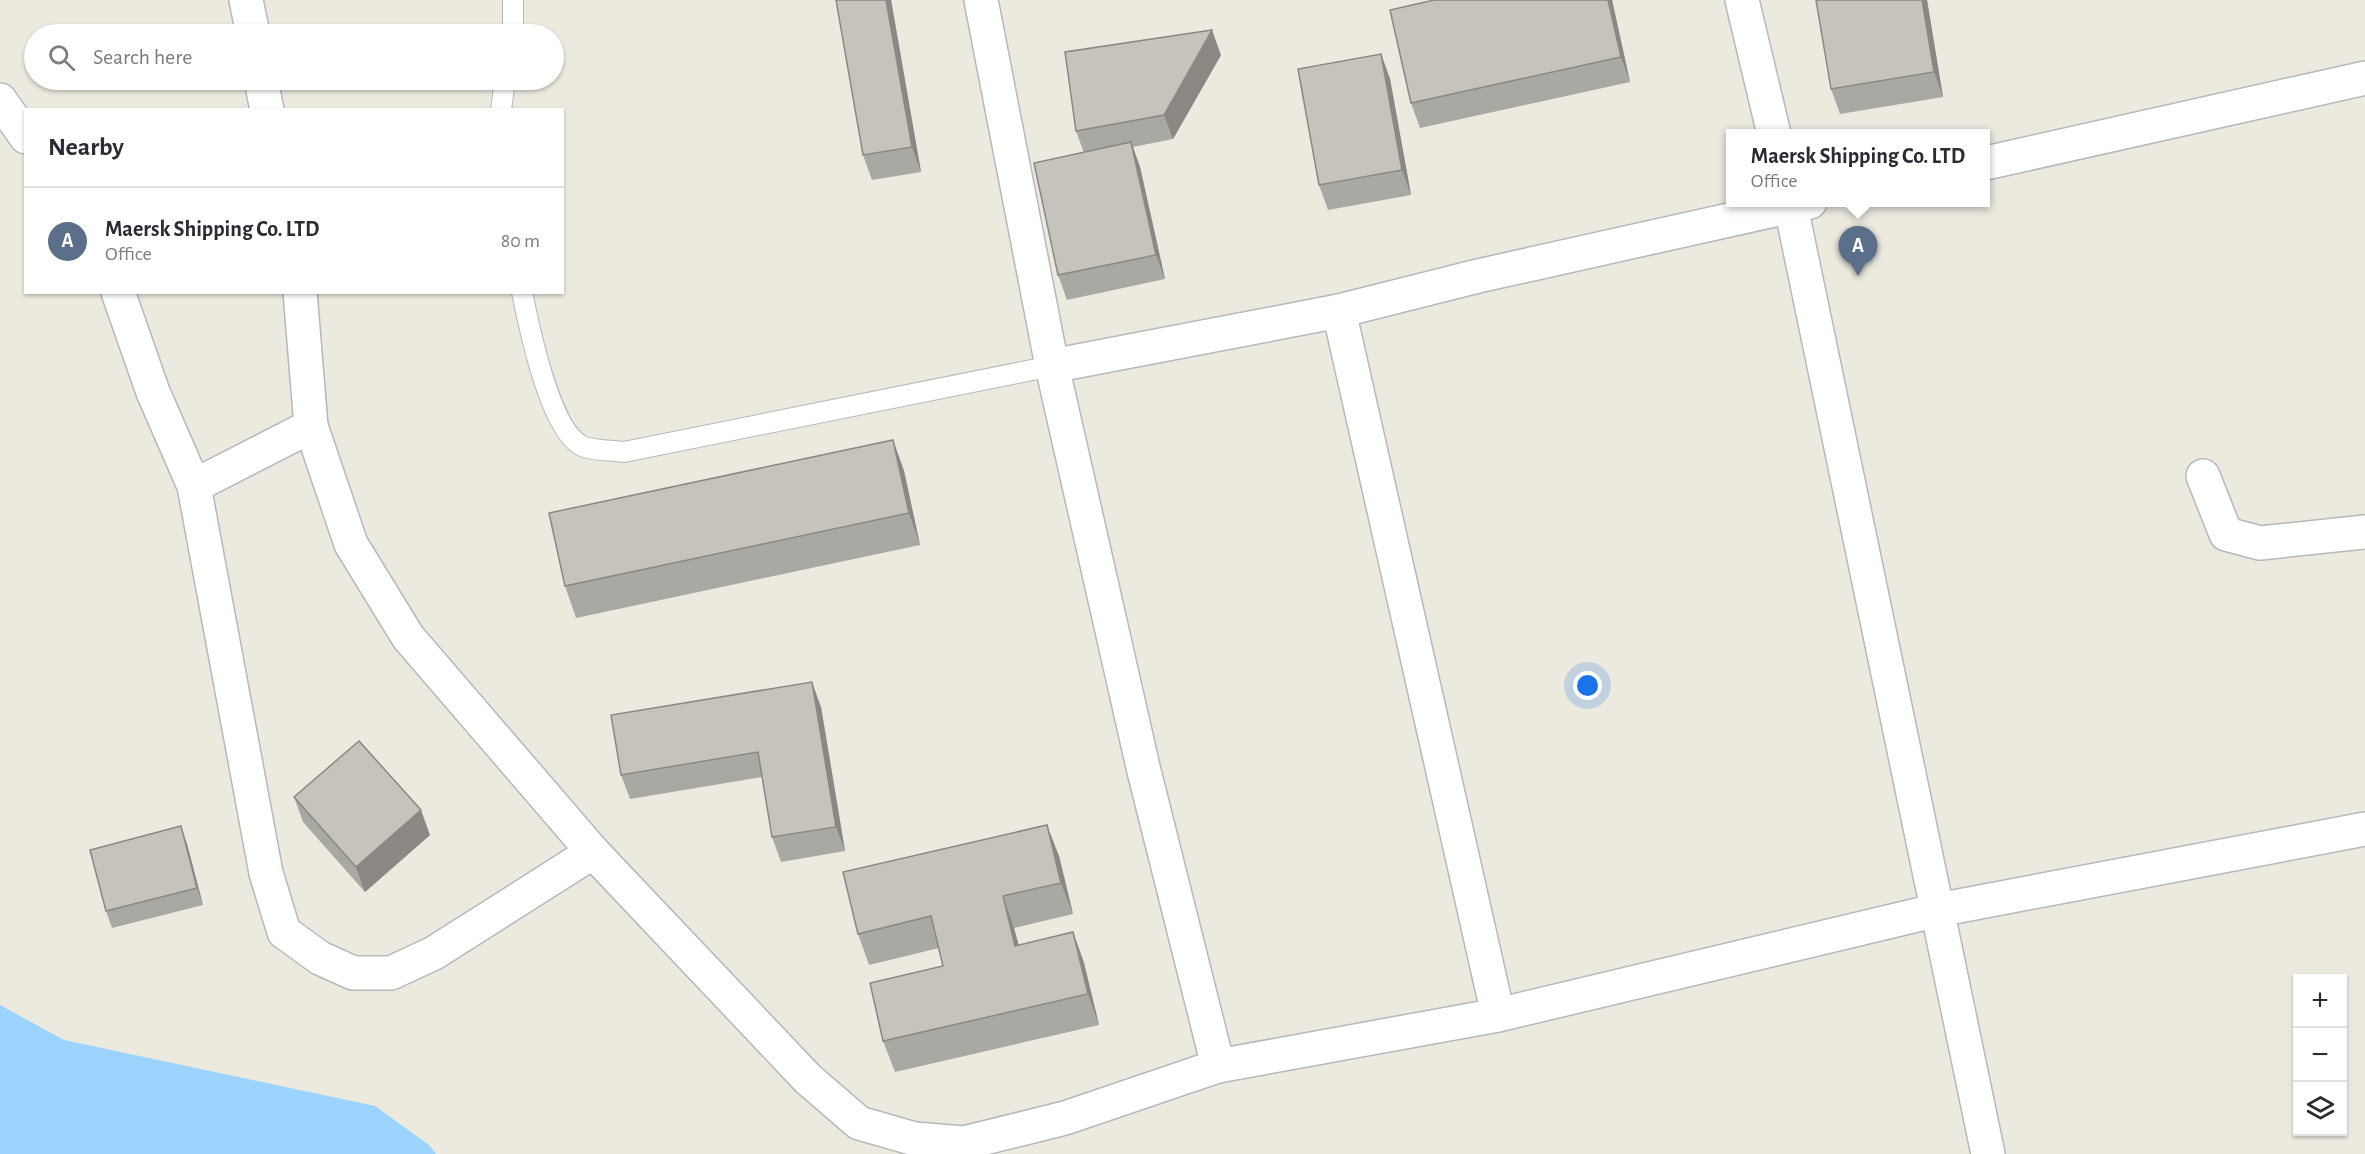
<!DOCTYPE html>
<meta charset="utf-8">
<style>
:root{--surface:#fff;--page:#f7f7f7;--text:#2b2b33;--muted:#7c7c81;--line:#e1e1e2;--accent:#ec3325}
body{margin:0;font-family:"Alegreya Sans",sans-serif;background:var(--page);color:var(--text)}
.controls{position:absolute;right:18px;bottom:18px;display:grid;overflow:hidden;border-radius:0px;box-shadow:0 2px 4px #0004}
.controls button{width:54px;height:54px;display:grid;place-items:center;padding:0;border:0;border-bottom:2px solid var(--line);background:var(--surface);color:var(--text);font:30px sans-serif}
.you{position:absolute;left:1588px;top:686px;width:21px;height:21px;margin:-15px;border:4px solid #fff;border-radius:50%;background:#1a73e8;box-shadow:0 0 0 9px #1a73e833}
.badge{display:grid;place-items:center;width:39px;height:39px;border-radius:50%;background:var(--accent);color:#fff;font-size:20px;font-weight:700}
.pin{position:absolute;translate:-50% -50px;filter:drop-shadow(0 2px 3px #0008)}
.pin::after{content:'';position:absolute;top:32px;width:21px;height:18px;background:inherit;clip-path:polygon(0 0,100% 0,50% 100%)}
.popup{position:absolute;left:1726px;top:129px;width:264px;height:78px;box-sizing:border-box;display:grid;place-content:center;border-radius:0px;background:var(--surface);filter:drop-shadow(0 2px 4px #0005);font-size:20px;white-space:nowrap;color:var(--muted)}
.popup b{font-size:22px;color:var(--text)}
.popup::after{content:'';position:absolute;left:50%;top:100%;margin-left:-12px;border:12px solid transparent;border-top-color:var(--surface)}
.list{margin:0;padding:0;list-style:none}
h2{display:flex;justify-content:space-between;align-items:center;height:78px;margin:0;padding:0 24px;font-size:26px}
h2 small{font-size:20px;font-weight:400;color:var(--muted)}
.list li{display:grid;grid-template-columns:39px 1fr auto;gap:18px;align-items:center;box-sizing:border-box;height:108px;padding:0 24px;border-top:2px solid var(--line)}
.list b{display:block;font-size:22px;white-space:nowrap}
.list p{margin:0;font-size:20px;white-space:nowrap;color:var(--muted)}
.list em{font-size:20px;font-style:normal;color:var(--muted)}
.icon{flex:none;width:33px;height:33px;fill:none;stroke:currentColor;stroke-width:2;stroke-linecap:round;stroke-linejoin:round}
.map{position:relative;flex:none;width:2365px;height:1154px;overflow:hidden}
.search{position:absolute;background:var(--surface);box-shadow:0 2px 4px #0004;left:24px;top:24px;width:540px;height:66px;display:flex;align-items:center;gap:15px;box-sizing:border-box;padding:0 21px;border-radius:33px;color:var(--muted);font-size:22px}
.panel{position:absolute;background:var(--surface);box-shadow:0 2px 4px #0004;left:24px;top:108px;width:540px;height:186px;border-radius:0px}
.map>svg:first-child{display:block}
</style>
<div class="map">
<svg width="2365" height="1154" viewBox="0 0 2365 1154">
<rect width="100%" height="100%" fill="#ece9df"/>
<path fill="#9cd4ff" d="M0 1005 64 1040 375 1106 429 1145 436 1154H0Z"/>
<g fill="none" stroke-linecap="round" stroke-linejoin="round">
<defs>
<g id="service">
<path d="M513 34V0"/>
<path d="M501 110 505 80"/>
<path d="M522 292C529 327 550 430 582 446 592 451 612 450 624 452L1052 366"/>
</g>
<g id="minor">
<path d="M246 0 253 34"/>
<path d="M981 0 1052 366 1143 767 1218 1066"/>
<path d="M261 80 267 110"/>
<path d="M0 100 26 137"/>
<path d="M1986 163 2365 78"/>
<path d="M118 292 153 392 194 486 266 873 284 932 320 958 353 973H391L434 953 593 852"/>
<path d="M300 292 311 426 351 544 408 637 593 852 808 1079 859 1123 915 1139 964 1143 1065 1118 1218 1066 1498 1015 1938 910 2365 829"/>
<path d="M1339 311 1498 1015"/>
<path d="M1052 366 1339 311 1478 276 1810 202"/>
<path d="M2203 476 2226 534 2260 543 2365 532"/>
<path d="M194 486 311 426"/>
</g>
<g id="tertiary">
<path d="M1742 0 1774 134"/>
<path d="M1790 202 1988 1154"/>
</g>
</defs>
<use href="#service" stroke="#b5b8bd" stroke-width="22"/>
<use href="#minor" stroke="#b5b8bd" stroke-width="36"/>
<use href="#tertiary" stroke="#b5b8bd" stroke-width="36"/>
<use href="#service" stroke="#fff" stroke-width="20"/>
<use href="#minor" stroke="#fff" stroke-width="33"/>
<use href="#tertiary" stroke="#fff" stroke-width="33"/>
</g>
<g fill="#aaa8a2">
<path d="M891 0 921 172 872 180 863 155Z"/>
<path d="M1612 0 1630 82 1420 128 1411 103Z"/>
<path d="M1927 0 1943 97 1840 114 1831 89Z"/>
<path d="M1381 54 1390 79 1411 195 1328 210 1319 185Z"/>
<path d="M1221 55 1173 139 1133 147 1140 167 1165 279 1067 300 1058 275 1084 153 1076 131Z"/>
<path d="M893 440 904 471 920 545 576 618 565 586Z"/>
<path d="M821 707 845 851 781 862 772 837 762 777 630 799 621 775Z"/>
<path d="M294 797 430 835 365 892 303 822Z"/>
<path d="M187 844 203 905 112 928 106 911Z"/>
<path d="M1059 856 1073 914 1014 928 1019 945 1073 932 1084 963 1099 1025 895 1072 883 1041 943 966 939 948 869 965 858 934Z"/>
</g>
<g fill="#8b8884">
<path d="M886 0H891L921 172 912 147Z"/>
<path d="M1608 0H1612L1630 82 1621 57Z"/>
<path d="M1922 0H1927L1943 97 1934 72Z"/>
<path d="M1212 30 1221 55 1173 139 1164 115Z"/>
<path d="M1381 54 1390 79 1411 195 1402 170Z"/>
<path d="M1131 142 1140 167 1165 279 1156 255Z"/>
<path d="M893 440 904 471 920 545 909 513Z"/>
<path d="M812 682 821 707 845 851 836 827Z"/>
<path d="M421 810 430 835 365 892 356 867Z"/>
<path d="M1047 825 1059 856 1073 914 1061 883Z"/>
<path d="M181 826 187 844 203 905 197 888Z"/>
<path d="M1003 896 1014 928 1026 977 1015 946Z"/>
<path d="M1073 932 1084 963 1099 1025 1088 994Z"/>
</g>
<g fill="#c6c3bc" stroke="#8b8884" stroke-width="1.5">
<path d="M836 0H886L912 147 863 155Z"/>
<path d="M1434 0H1608L1621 57 1411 103 1390 10Z"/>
<path d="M1816 0H1922L1934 72 1831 89Z"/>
<path d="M1212 30 1164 115 1076 131 1065 52Z"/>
<path d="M1381 54 1402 170 1319 185 1298 69Z"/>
<path d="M1131 142 1156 255 1058 275 1034 163Z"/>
<path d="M893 440 909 513 565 586 549 513Z"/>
<path d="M812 682 836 827 772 837 758 752 621 775 611 715Z"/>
<path d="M359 741 421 810 356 867 294 797Z"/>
<path d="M1047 825 1061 883 1003 896 1015 946 1073 932 1088 994 883 1041 870 983 943 966 931 916 858 934 843 872Z"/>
<path d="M181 826 197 888 106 911 90 850Z"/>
</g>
</svg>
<div class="controls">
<button>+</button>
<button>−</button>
<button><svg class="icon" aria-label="layers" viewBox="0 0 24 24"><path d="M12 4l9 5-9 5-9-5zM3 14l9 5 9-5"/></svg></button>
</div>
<div class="you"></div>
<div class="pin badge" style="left:1858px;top:276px;background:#5c6f8a">A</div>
<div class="popup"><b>Maersk Shipping Co. LTD</b>Office</div>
<div class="search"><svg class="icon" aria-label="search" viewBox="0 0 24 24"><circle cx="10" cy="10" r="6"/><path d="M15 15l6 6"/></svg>Search here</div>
<section class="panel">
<h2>Nearby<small></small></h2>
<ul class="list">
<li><span class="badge" style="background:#5c6f8a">A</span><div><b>Maersk Shipping Co. LTD</b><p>Office</p></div><em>80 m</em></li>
</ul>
</section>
</div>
